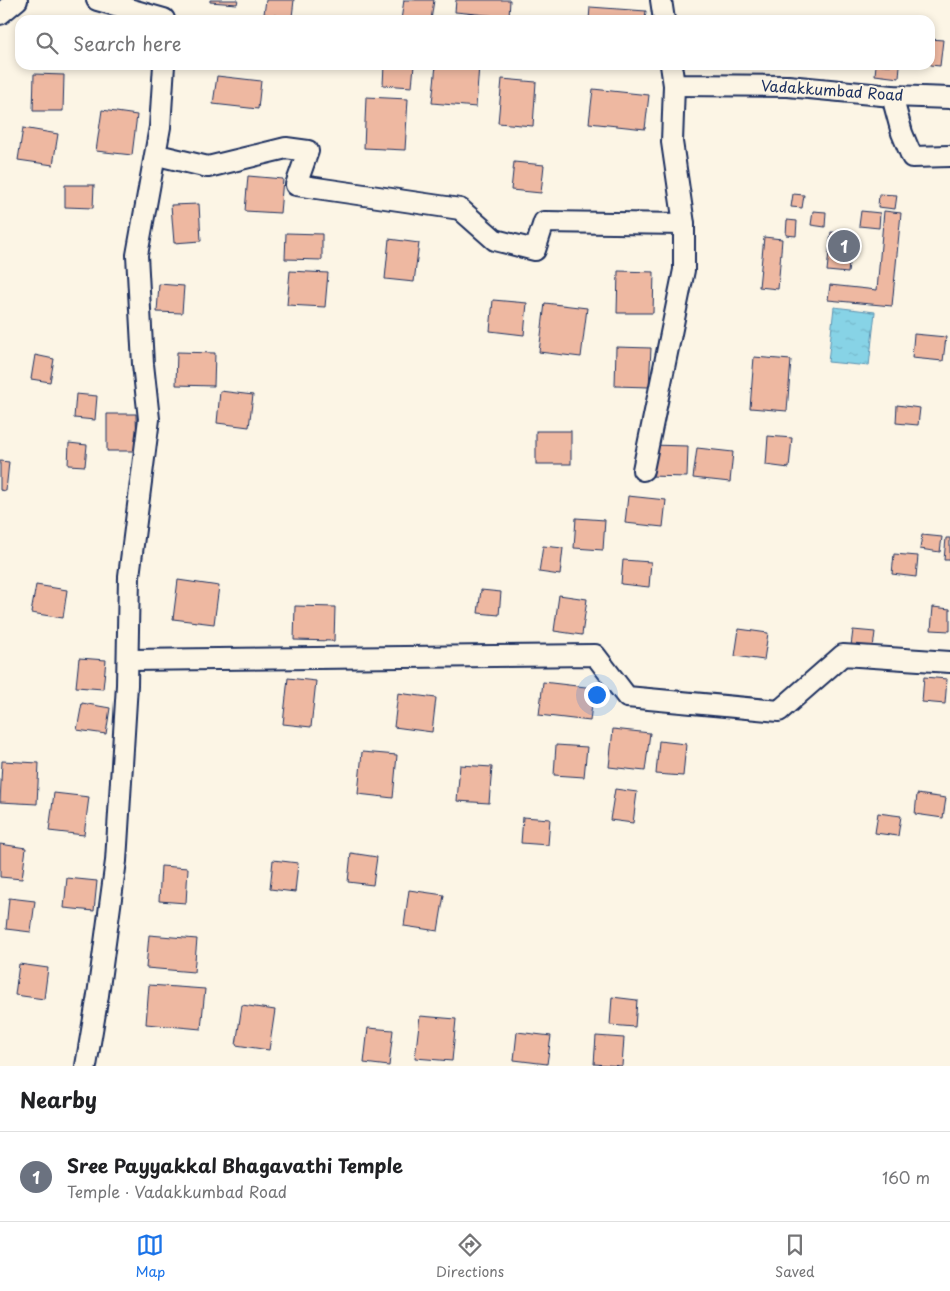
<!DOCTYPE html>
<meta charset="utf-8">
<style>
:root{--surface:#fff;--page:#f6f6f6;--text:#202124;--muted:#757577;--line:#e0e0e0;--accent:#1a73e8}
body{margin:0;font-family:"Playpen Sans",sans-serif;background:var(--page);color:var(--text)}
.you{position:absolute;left:596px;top:694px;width:18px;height:18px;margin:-12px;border:4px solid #fff;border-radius:50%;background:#1a73e8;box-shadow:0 0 0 8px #1a73e833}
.badge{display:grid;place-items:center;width:32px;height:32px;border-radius:50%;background:var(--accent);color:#fff;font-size:16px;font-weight:700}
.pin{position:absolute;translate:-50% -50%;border:2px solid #fff;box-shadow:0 1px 5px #0006}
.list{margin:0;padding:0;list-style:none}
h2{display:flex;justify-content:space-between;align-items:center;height:65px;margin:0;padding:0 20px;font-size:21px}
h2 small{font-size:16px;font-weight:400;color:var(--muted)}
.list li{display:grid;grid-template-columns:32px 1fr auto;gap:15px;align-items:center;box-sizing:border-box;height:90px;padding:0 20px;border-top:1px solid var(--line)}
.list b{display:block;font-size:19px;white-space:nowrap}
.list p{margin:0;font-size:16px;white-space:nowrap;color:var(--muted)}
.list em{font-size:16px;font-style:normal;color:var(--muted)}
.icon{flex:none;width:28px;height:28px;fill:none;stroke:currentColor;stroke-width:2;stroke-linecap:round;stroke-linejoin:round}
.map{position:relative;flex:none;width:950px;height:1066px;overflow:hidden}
.search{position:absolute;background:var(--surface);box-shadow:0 2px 8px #0003;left:15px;right:15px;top:15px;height:55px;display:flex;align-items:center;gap:12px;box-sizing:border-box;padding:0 18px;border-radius:15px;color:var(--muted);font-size:19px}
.sheet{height:155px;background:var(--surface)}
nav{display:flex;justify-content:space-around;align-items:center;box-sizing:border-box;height:70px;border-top:1px solid var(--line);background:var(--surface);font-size:14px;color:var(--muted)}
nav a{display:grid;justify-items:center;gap:2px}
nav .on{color:var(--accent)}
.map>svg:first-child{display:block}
</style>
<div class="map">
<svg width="950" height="1066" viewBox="0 0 950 1066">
<defs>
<pattern id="water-ripples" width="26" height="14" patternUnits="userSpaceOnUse" patternTransform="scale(1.25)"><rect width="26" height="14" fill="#87d3e6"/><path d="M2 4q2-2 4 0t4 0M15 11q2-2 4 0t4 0" fill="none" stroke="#74b5c8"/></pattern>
</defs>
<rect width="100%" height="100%" fill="#fcf5e5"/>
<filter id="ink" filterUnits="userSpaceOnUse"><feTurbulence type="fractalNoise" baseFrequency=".02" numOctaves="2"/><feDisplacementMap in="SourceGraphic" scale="10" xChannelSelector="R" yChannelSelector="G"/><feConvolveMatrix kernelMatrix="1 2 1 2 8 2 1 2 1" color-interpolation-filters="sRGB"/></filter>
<g filter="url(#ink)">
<path fill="url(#water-ripples)" stroke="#5c91b0" d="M834 307 875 312 869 366 828 362Z"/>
<g fill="#eeb8a1" stroke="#1b2f5e">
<path d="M210 0H238L237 4 210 2Z"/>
<path d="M266 0H294L292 17 264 14Z"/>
<path d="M404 0H434L431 20H401Z"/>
<path d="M456 0H510L509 17 455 12Z"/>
<path d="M590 7 646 11 645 20H589Z"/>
<path d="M930 39 943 40 940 66 930 65Z"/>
<path d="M384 65H414L412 87 383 85Z"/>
<path d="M436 65H479L476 107 432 103Z"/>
<path d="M876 65H900L899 78 875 75Z"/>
<path d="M34 74 64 75 63 111H33Z"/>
<path d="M217 76 261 81 258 109 213 104Z"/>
<path d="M502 79 536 82 533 126 498 123Z"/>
<path d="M593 89 649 95 645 129 589 123Z"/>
<path d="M366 97 408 99 405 150 364 148Z"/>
<path d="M102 110 137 115 132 155 96 151Z"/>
<path d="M23 128 58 134 53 165 18 160Z"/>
<path d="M514 162 544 165 541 193 511 190Z"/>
<path d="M248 176 283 179 280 213 245 211Z"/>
<path d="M65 185H94L93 208 65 207Z"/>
<path d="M793 194 804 195 802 208 791 207Z"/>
<path d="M879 194 897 195 895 209 878 207Z"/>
<path d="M199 204 201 241 174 243 171 205Z"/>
<path d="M813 211 826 212 825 227 811 225Z"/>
<path d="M861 211 880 213 879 228 859 226Z"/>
<path d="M884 211 901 213 892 306 828 300 830 285 877 290Z"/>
<path d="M787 220 797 221 796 236 786 235Z"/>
<path d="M831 232 852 234 848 273 827 271Z"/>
<path d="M286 233 322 234V260L285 259Z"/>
<path d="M764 237 782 239 778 289 759 287Z"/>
<path d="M389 239 419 243 414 282 385 279Z"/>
<path d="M290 271 328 273 325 307 287 305Z"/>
<path d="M618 271 654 272 653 313H617Z"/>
<path d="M159 284 184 286 182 313 157 312Z"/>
<path d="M493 300 527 303 524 335 490 331Z"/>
<path d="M545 303 587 308 581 357 539 352Z"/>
<path d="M914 334 946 337 943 361 912 358Z"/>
<path d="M616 347 651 348 649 387 615 386Z"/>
<path d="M177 352 215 353 214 386 176 385Z"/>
<path d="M35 355 54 359 50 382 31 379Z"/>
<path d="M754 357 791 360 787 411 750 408Z"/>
<path d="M220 391 253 395 249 427 217 423Z"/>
<path d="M76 394 97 396 95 420 74 418Z"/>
<path d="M897 405 920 408 918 425 896 423Z"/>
<path d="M107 414H136L137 451H107Z"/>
<rect x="536" y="431" width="35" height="33"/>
<path d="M768 436 792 438 789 468 766 465Z"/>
<path d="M69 443 87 445 85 466 68 465Z"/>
<path d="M650 445 688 446 687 477 649 476Z"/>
<path d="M697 448 733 452 730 482 693 478Z"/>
<path d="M0 461 9 462 6 491 0 490Z"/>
<path d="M628 496 666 500 663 527 625 523Z"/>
<path d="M576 518 605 520 603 550 574 548Z"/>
<path d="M922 535 942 537 940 552 920 549Z"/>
<path d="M946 538H950V560H944Z"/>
<path d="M543 546 563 548 560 575 539 572Z"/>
<path d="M894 554 918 556 916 577 892 574Z"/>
<path d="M623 560 651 562 649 587 621 584Z"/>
<path d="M178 580 219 586 214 624 173 619Z"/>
<path d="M36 585 67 590 63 618 31 613Z"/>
<path d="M481 590 501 592 499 615 478 613Z"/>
<path d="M559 595 587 599 582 635 554 631Z"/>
<path d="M295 606 335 607 334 641 294 640Z"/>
<path d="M933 607 950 609V631L931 630Z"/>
<path d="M739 629 768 633 764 660 735 656Z"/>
<path d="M853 630 875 632 873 648 851 646Z"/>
<path d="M79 658 106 660 103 689 76 687Z"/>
<path d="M924 677 947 679 945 704 922 702Z"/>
<path d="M288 678 316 681 311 727 283 724Z"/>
<path d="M543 682 594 688 590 721 539 715Z"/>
<path d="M398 693 436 698 432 732 394 727Z"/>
<path d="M82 703 110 708 106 734 77 730Z"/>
<path d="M613 729 650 733 645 771 609 767Z"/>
<path d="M659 741 686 744 683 776 656 774Z"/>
<path d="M556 745 587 747 584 777 554 775Z"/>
<path d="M362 752 397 755 393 798 358 794Z"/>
<path d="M2 761 39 763 37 804 0 802Z"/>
<path d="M460 765 492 767 489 803 457 801Z"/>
<path d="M615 789 637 792 633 823 610 820Z"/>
<path d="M54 793 89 797 84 835 49 831Z"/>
<path d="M917 794 946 798 943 818 915 814Z"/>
<path d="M878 813 901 816 898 836 875 833Z"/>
<path d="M523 817 550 819 548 845 521 843Z"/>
<path d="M0 844 26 848 22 879 0 877Z"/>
<path d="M351 853 377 857 373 885 348 882Z"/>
<path d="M273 860 298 863 295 892 270 889Z"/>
<path d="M161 866 188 868 186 903 159 901Z"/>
<path d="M67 878 97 881 94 911 64 908Z"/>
<path d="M409 890 444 895 438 931 404 926Z"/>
<path d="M9 898 35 901 31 932 6 929Z"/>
<path d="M149 935 197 939 194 972 146 968Z"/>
<path d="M19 964 48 968 44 999 15 995Z"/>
<path d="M149 985 205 989 201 1029 146 1024Z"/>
<path d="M612 997 637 1000 635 1027 610 1025Z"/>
<path d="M242 1005 275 1010 269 1050 236 1045Z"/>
<path d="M420 1016 456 1019 452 1061 415 1058Z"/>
<path d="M368 1028 393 1030 389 1066 364 1063Z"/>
<path d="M517 1032 551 1036 547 1064 514 1060Z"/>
<path d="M596 1036 624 1038 622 1066 594 1064Z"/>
</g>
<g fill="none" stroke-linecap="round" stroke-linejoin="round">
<defs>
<g id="street">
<path d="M97 0 164 19"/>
<path d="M661 0 664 20"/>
<path d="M0 14 17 0"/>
<path d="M671 65 674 85 788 86 892 96 950 98"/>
<path d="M892 96 902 133 912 157 950 156"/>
<path d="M166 157 208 167 286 148 308 151 296 185 460 209 495 240 535 250 544 222 684 224"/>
<path d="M643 470 684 270V224L672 142 674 85"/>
<path d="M128 660 595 655 627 697 779 711 843 655 950 662"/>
<path d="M86 1066 98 995 116 861 127 685 129 576 149 419 143 364 137 255 160 127 164 65"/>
</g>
</defs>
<use href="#street" stroke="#1b2f5e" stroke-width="24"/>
<use href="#street" stroke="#fcf5e5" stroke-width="20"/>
</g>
</g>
<g text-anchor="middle" stroke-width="4" stroke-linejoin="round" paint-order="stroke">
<g font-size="15" fill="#1b2f5e" stroke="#fcf5e5">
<text transform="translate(832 91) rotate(4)" y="5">Vadakkumbad Road</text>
</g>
</g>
</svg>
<div class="you"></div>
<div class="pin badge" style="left:844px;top:246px;background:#6b7280">1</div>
<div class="search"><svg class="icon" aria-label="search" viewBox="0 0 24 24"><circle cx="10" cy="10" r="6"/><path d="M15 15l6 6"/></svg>Search here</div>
</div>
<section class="sheet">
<h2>Nearby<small></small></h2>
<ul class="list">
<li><span class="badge" style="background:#6b7280">1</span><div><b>Sree Payyakkal Bhagavathi Temple</b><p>Temple · Vadakkumbad Road</p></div><em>160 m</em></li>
</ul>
</section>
<nav>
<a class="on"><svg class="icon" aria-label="map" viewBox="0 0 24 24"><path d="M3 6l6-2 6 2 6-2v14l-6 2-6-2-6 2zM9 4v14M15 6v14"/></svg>Map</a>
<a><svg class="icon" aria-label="directions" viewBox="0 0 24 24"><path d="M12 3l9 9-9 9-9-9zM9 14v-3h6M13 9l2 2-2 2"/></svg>Directions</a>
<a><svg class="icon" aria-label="saved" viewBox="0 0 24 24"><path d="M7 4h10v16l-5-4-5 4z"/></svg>Saved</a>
</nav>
